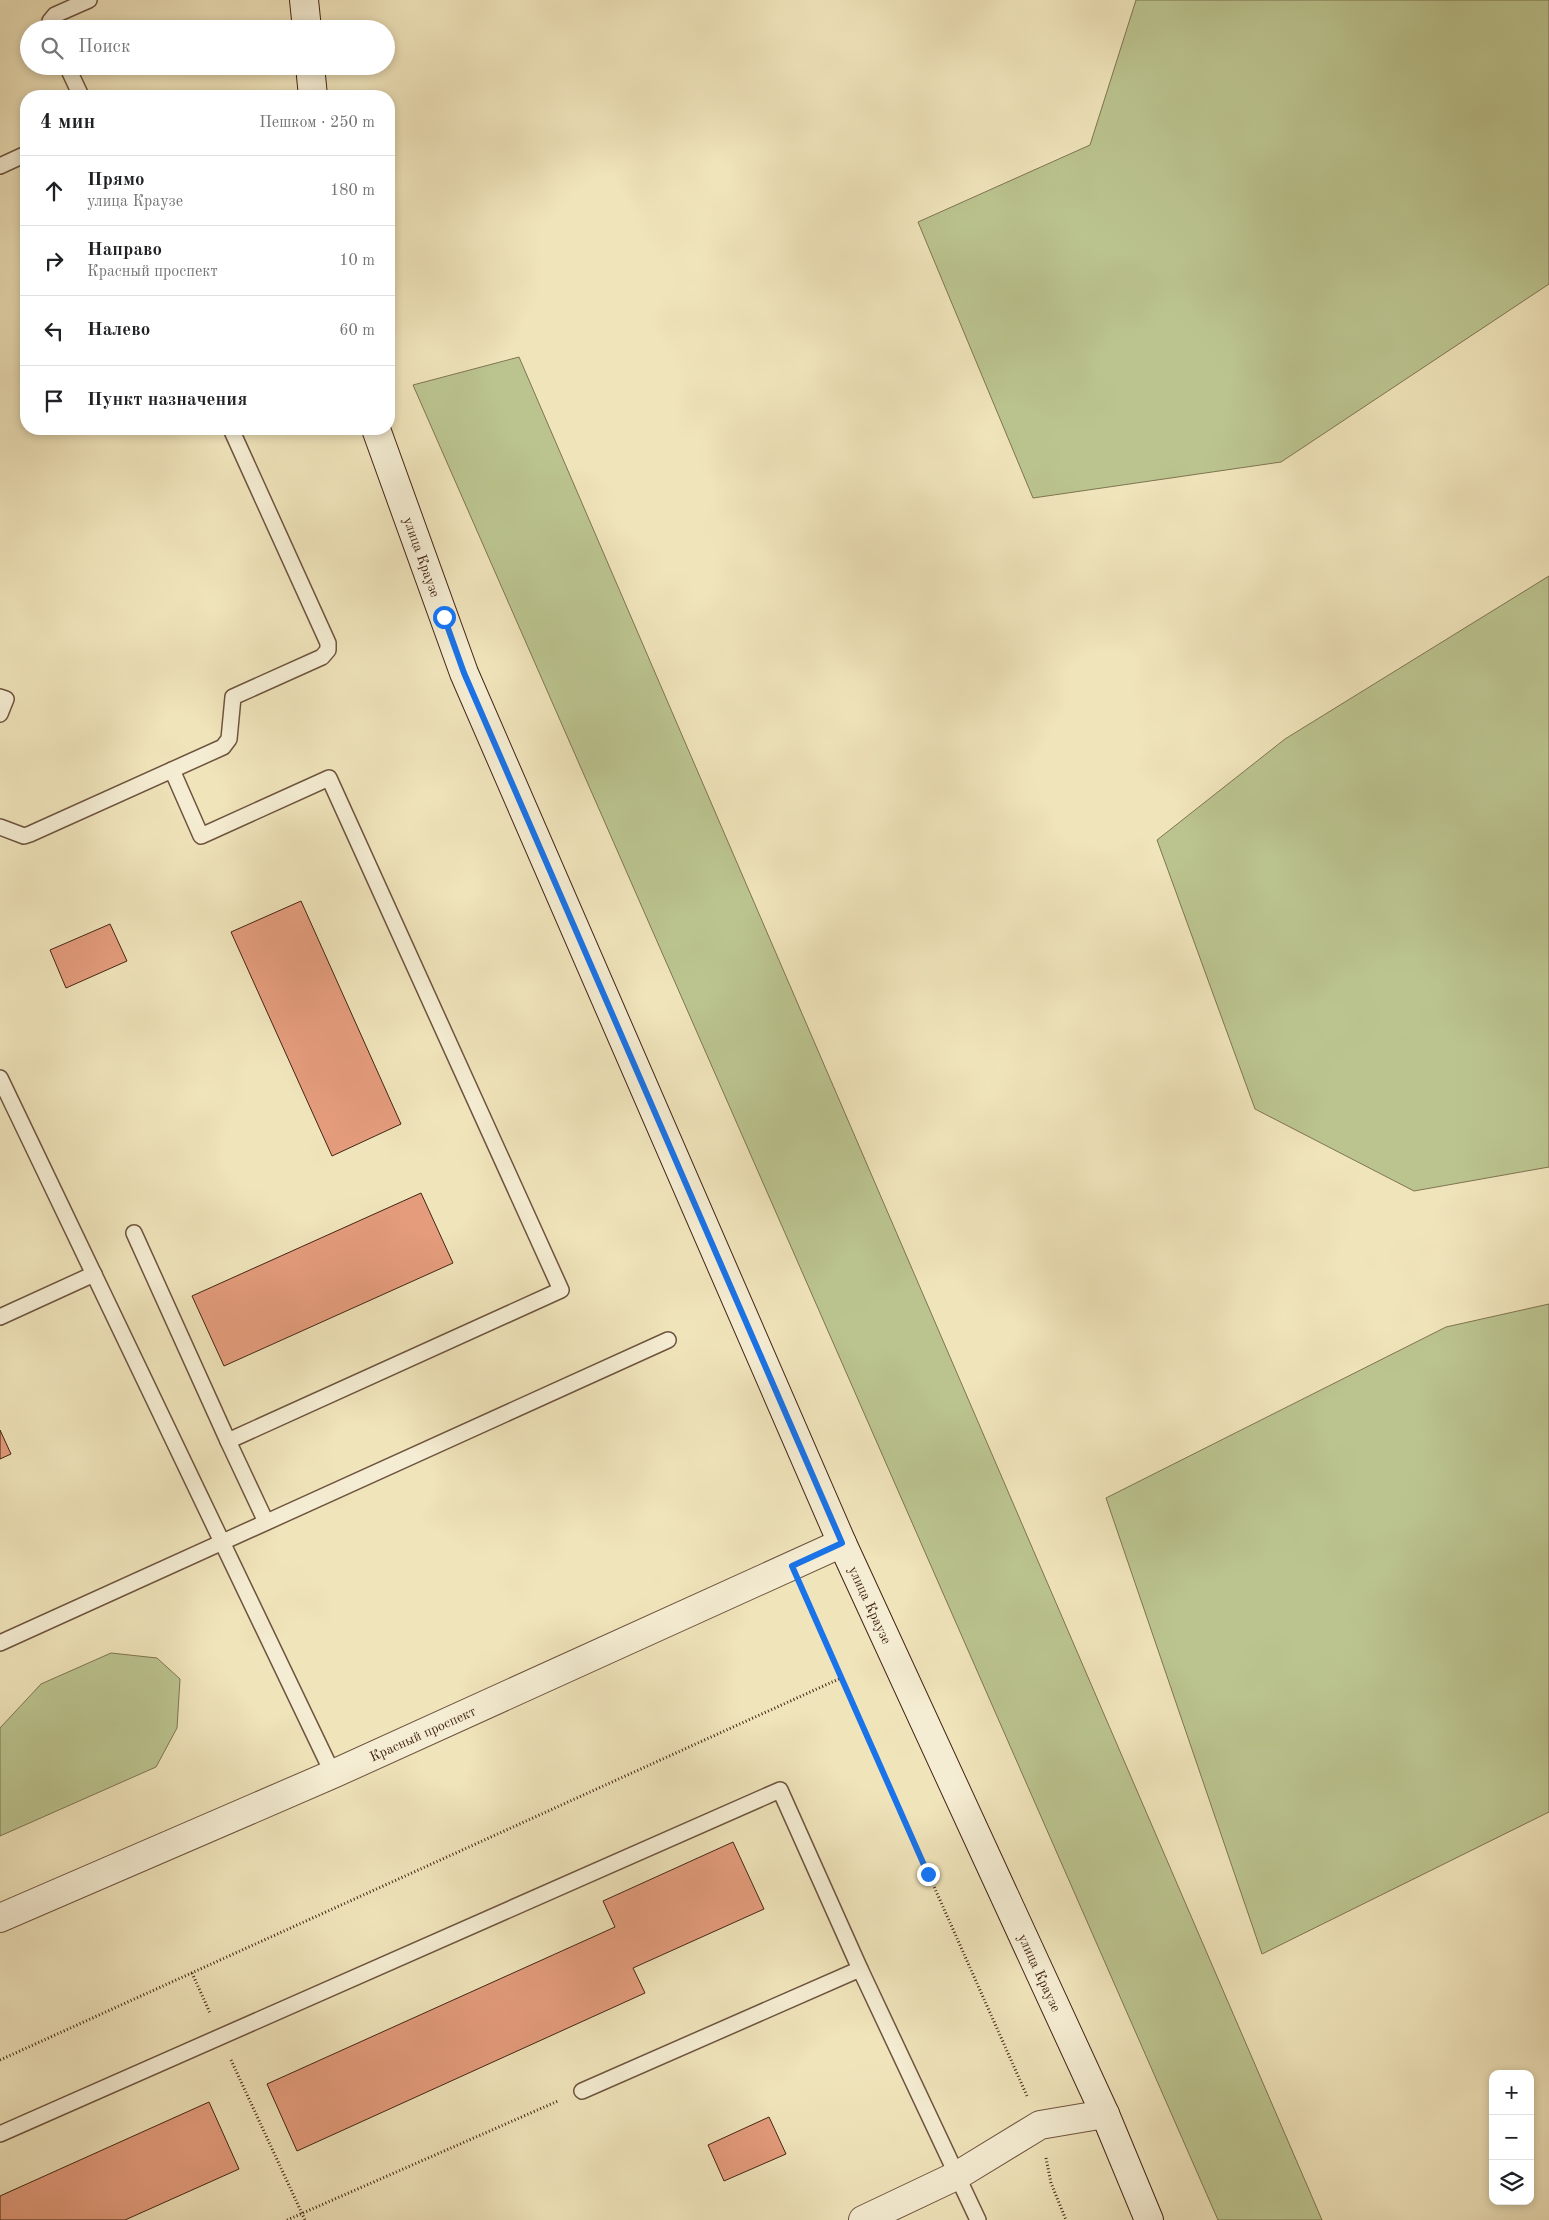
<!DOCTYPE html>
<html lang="ru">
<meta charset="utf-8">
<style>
:root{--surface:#fff;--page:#f2f2f2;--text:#202124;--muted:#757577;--line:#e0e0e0}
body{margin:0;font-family:"Old Standard TT",serif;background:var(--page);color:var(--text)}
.controls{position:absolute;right:15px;bottom:15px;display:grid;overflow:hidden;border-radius:10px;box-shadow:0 2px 8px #0003}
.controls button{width:45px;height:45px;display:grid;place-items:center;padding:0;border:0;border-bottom:1px solid var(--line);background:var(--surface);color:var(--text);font:25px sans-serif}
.stop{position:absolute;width:15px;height:15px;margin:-11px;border:4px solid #1a73e8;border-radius:50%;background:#fff}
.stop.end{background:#1a73e8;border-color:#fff;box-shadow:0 1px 5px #0008}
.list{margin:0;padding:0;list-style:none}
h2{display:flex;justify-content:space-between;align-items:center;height:65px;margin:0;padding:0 20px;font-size:21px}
h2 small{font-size:16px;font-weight:400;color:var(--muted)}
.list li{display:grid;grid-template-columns:32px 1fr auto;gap:15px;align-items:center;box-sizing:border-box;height:70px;padding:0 20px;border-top:1px solid var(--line)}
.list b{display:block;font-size:19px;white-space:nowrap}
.list p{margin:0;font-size:16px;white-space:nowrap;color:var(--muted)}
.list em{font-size:16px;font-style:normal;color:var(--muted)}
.icon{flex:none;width:28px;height:28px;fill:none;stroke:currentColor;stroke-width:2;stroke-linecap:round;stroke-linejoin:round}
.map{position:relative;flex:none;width:1549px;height:2220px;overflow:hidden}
.search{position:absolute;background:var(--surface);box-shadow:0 2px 8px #0003;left:20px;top:20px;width:375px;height:55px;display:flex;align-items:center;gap:12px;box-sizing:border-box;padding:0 18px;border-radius:28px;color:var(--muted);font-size:19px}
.panel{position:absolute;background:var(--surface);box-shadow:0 2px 8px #0003;left:20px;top:90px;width:375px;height:345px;border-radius:20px}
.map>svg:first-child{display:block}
</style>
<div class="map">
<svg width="1549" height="2220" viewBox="0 0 1549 2220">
<rect width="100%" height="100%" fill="#f0e4bb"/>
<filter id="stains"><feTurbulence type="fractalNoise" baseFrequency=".004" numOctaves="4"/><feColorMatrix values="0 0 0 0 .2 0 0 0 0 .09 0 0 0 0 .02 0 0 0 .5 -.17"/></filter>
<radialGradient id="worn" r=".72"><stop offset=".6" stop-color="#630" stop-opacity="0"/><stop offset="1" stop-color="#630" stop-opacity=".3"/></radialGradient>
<g fill="#bbc48f" stroke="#7f7452">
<path d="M1136 0H1549V284L1281 462 1033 498 918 222 1090 145Z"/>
<path d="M519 357 1322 2220H1218L413 385Z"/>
<path d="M1549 576V1167L1414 1191 1255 1109 1157 840 1285 739Z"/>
<path d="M1549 1304V1812L1262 1954 1106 1498 1446 1327Z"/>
<path d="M111 1653 157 1658 180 1679 177 1728 156 1767 0 1836V1728L41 1684Z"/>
</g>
<g fill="#e49c7c" stroke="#432414">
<path d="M301 901 401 1124 332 1156 231 932Z"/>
<path d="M110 924 127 961 66 988 50 950Z"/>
<path d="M421 1193 453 1263 224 1366 192 1296Z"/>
<path d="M0 1430 11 1454 0 1459Z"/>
<path d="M733 1842 764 1909 633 1968 645 1993 297 2151 267 2084 615 1927 603 1901Z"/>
<path d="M209 2102 239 2169 125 2220H0V2196Z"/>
<path d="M769 2117 786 2154 724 2181 708 2145Z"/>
</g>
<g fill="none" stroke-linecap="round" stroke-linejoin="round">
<defs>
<g id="service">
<path d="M51 29 50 21 55 15 89 0"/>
<path d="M67 66 81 96"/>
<path d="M0 166 26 154"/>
<path d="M0 697 6 699 0 714"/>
<path d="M172 770 201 836 329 778 561 1290 228 1441 266 1522"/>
<path d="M0 827 24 836 30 834 223 747 229 739 233 697 322 657 328 650V643L231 429"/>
<path d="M0 1078 333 1774"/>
<path d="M134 1233 228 1441"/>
<path d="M0 1317 94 1274"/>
<path d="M0 1643 668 1340"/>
<path d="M582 2091 860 1969 978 2220"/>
<path d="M0 2134 780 1790 860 1969"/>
</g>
<path id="minor" d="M863 2220 958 2175 1040 2125 1105 2114"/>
<g id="tertiary">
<path id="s1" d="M0 1918 333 1774 842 1543"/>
</g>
<g id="secondary">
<path d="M304 0 307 29"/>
<path d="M310 66 313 96"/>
<path id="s2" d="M376 429 464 673 842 1543 1105 2114 1149 2220"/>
</g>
</defs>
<use href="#service" stroke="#6e543e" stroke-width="18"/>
<use href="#minor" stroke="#6e543e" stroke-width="30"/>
<use href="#tertiary" stroke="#6e543e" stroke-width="30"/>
<use href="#secondary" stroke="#432414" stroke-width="30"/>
<g stroke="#432414" stroke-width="3" stroke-dasharray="1 2.5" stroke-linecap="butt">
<path d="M805 1596 1027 2096"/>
<path d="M192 1973 210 2013"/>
<path d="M0 2060 841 1678"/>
<path d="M231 2060 305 2220"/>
<path d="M1046 2158 1051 2183 1066 2220"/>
<path d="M287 2220 558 2101"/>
</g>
<use href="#service" stroke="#f5edd3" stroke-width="15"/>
<use href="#minor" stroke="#f5edd3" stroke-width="28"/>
<use href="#tertiary" stroke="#f5edd3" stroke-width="28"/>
<use href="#secondary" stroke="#f5edd3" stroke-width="28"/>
</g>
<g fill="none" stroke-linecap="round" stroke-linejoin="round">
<path stroke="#1a73e8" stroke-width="6" d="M444 617 464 673 842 1543 792 1566 928 1874"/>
</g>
<g text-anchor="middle" stroke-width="4" stroke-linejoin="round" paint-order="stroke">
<g font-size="14" fill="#432414" stroke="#f5edd3">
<text dy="5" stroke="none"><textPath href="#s2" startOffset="136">улица Краузе</textPath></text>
<text dy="5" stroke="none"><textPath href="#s2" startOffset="1276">улица Краузе</textPath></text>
<text dy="5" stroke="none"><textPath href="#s1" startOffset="461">Красный проспект</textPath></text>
<text dy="5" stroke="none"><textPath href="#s2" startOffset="1681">улица Краузе</textPath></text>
</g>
</g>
<rect width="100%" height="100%" filter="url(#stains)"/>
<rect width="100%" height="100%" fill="url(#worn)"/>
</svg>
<div class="controls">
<button>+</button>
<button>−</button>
<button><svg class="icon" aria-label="layers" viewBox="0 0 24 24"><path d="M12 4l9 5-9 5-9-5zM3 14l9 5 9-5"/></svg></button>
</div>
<div class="stop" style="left:444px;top:617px"></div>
<div class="stop end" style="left:928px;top:1874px"></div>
<div class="search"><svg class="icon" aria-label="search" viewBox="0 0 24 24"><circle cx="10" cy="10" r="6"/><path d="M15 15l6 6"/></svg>Поиск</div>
<section class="panel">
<h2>4 мин<small>Пешком · 250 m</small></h2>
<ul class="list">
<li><svg class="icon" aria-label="ahead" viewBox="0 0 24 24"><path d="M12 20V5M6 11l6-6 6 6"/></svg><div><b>Прямо</b><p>улица Краузе</p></div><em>180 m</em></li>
<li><svg class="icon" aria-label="right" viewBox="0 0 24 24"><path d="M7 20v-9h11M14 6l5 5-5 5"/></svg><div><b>Направо</b><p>Красный проспект</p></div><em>10 m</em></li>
<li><svg class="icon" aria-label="left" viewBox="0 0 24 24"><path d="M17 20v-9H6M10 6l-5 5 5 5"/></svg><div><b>Налево</b></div><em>60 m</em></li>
<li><svg class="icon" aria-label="arrive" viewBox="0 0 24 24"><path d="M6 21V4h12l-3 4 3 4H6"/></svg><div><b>Пункт назначения</b></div></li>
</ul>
</section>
</div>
